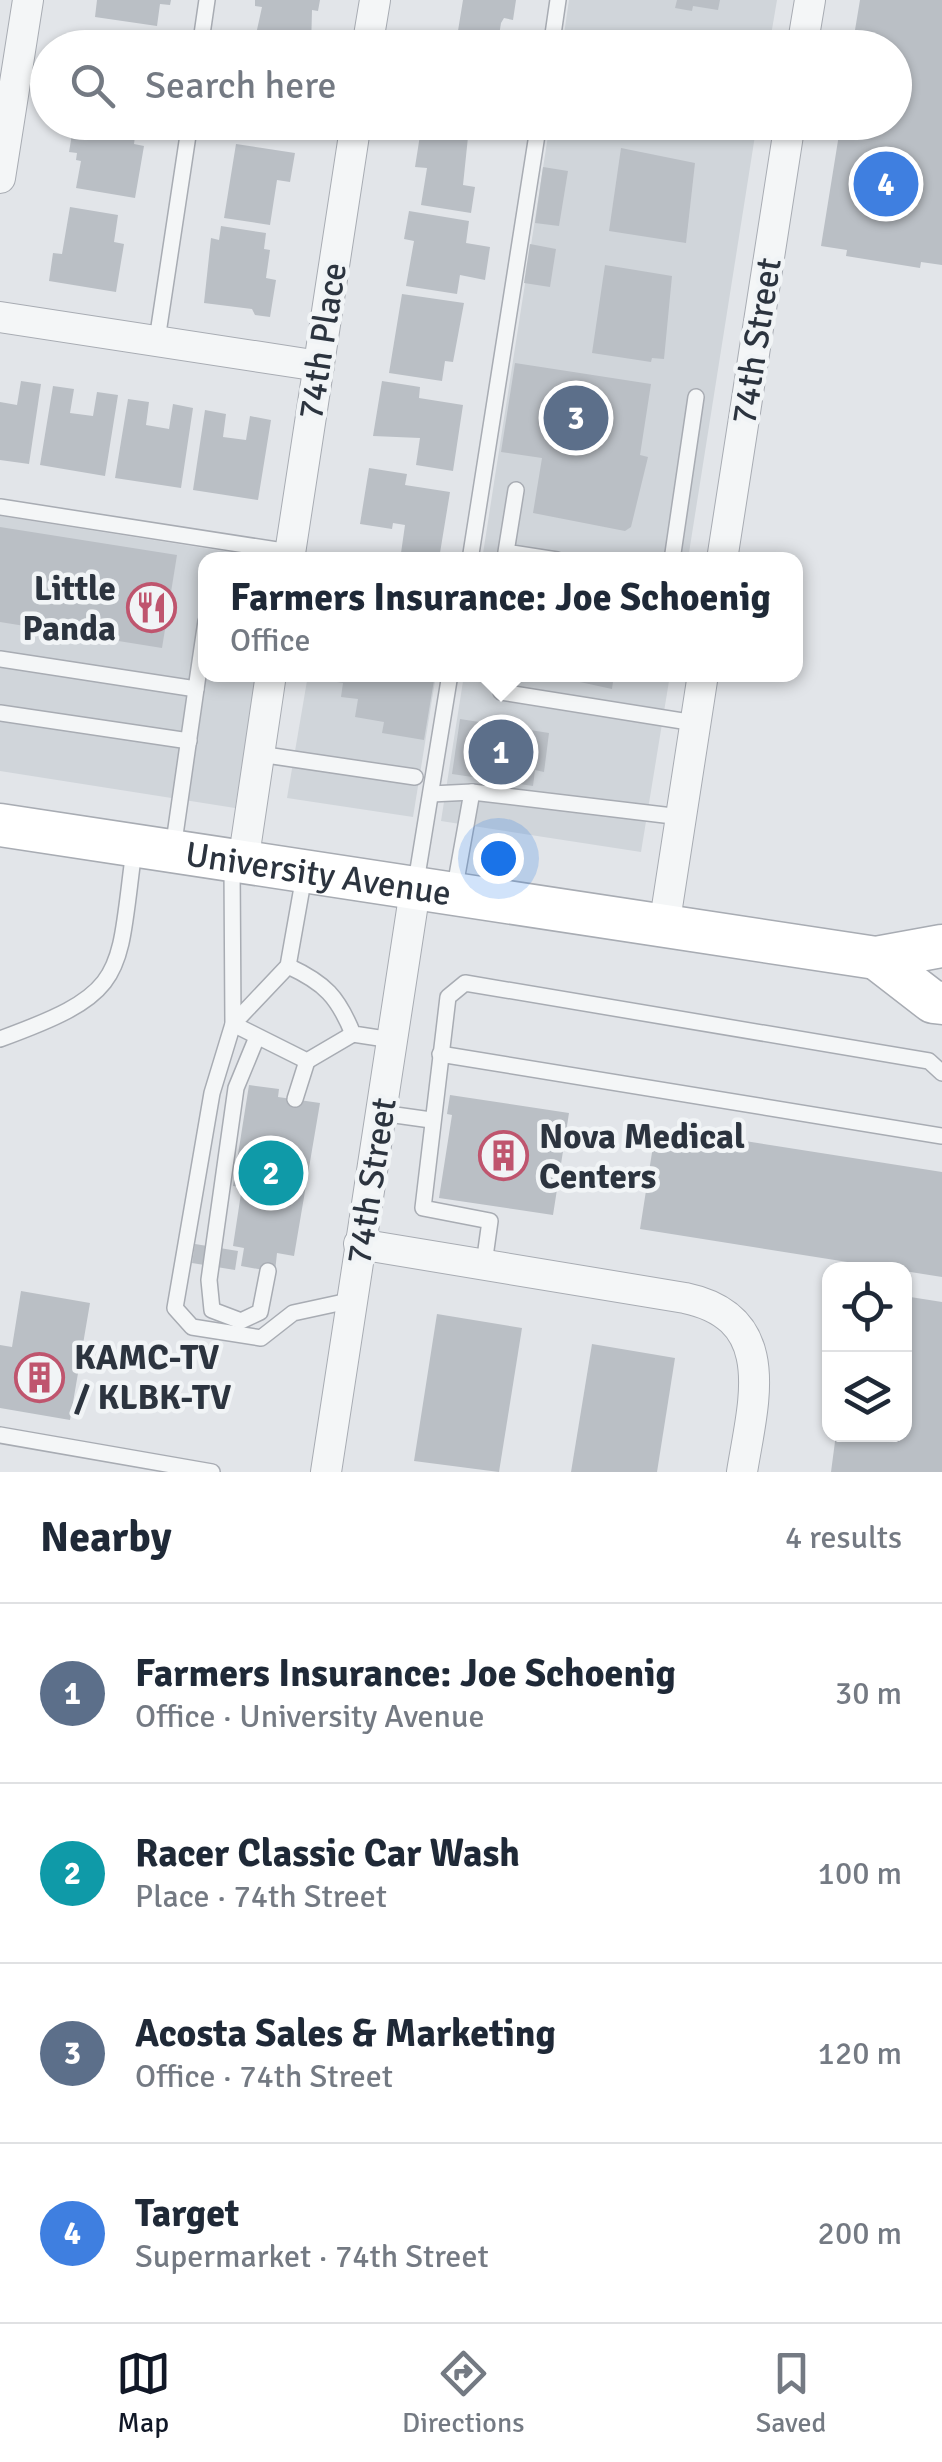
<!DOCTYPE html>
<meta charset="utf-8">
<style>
:root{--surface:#fff;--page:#f6f6f7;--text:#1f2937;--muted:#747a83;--line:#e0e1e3;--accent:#111827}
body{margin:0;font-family:Signika,sans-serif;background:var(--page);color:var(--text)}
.controls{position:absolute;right:30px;bottom:30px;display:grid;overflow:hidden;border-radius:20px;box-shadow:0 2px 8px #0004}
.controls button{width:90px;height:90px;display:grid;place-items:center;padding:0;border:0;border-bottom:2px solid var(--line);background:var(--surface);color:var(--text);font:50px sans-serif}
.you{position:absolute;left:498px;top:858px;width:35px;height:35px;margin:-25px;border:8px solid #fff;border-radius:50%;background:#1a73e8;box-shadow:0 0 0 15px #1a73e833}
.badge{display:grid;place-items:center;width:65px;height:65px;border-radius:50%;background:var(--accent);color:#fff;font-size:32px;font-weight:700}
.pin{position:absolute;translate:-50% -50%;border:5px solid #fff;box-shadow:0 2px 10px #0006}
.popup{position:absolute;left:198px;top:552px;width:605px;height:130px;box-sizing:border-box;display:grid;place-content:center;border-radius:20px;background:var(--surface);filter:drop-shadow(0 2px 8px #0005);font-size:32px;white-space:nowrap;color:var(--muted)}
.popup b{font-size:38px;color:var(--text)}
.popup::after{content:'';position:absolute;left:50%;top:100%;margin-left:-20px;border:20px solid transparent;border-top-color:var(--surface)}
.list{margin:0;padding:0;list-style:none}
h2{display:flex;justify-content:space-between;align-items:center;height:130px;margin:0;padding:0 40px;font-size:42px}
h2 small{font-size:32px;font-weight:400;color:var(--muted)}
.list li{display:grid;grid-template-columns:65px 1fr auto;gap:30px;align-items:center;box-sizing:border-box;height:180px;padding:0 40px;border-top:2px solid var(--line)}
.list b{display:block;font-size:38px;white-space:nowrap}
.list p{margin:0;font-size:32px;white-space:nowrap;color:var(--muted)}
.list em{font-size:32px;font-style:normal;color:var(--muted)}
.icon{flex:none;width:55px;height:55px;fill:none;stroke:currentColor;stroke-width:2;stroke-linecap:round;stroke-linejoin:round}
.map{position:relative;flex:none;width:942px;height:1472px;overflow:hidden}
.search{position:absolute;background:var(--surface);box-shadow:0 2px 8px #0004;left:30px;right:30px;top:30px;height:110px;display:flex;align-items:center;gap:25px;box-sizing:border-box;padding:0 35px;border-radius:55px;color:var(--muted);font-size:38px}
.sheet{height:850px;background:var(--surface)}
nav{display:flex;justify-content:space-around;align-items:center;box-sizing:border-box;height:140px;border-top:2px solid var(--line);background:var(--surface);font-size:28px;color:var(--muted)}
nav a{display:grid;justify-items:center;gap:5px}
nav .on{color:var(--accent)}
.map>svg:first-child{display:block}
</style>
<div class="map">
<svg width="942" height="1472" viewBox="0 0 942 1472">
<rect width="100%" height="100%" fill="#e2e5e9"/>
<g fill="#d0d5da">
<path d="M569 0H777L769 47 562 48Z"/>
<path d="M550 123H757L688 559 482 560Z"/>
<path d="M0 516 274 559 206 560V674L256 675 235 808 0 771Z"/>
<path d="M308 675H436L413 817 287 798Z"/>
<path d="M464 675H670L641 852 441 821Z"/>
</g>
<g fill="#babfc5">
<path d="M97 0H171L170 5 160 4 157 26 95 17Z"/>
<path d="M255 0H320L318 11 312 10 311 48H253L262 7 255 6Z"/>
<path d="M463 0H516L513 20 504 18 501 23 497 48 456 43Z"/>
<path d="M677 0H720L718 10 693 6 692 11 675 8Z"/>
<path d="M860 0H942V265L921 262 920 268 846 256 847 250 821 246 841 122H894V48H852Z"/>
<path d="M93 31 149 39 148 48H90Z"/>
<path d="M651 37 661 46 667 39 677 48H642Z"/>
<path d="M74 122 136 129 134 144 144 146 135 198 76 188 81 161 76 160 77 153 69 152Z"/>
<path d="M248 122H295L292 138 247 131Z"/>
<path d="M421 129 468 137 463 185 475 187 471 213 421 205 427 168 415 167Z"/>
<path d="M236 144 295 153 290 182 277 180 270 225 224 218Z"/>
<path d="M621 148 695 163 686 243 609 231Z"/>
<path d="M543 167 568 171 559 226 535 223Z"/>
<path d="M70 207 118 215 114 242 124 244 116 292 49 281 53 253 62 254Z"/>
<path d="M409 211 469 221 466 243 490 247 485 280 460 275 457 294 406 286 414 241 404 239Z"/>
<path d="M221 226 266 233 264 249 270 250 266 278 276 280 270 317 255 315 252 309 204 303 211 238 219 240Z"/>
<path d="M530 244 556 249 550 287 524 283Z"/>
<path d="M605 265 672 276 664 359 652 358 651 362 592 353Z"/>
<path d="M402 294 464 303 453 362 445 361 442 381 389 373Z"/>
<path d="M515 363 651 384 640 455 648 457 631 527 625 531 533 513 542 458 501 452Z"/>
<path d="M21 381 41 384 29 464 0 460V402L17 405Z"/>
<path d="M382 381 420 387 419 398 463 405 453 471 416 465 420 438 373 436Z"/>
<path d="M53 386 74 389 70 413 93 416 97 392 118 395 105 476 40 465Z"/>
<path d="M128 399 149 402 146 425 169 429 173 404 193 408 181 488 115 478Z"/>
<path d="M205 410 226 414 223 437 246 440 250 416 271 420 258 500 193 490Z"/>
<path d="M369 468 407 474 405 485 450 492 439 559 401 553 405 525 393 523 392 529 360 524Z"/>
<path d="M0 527 177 555 162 648 0 622Z"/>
<path d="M338 674H435L424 740 382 733 384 722 355 717 358 699 341 697 343 683 337 682Z"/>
<path d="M543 674H614L612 689Z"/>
<path d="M460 719 549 733 544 772 535 770 533 786 452 774Z"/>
<path d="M249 1085 279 1089 278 1097 320 1103 294 1256 277 1253 275 1272 241 1266 244 1248 233 1246 242 1187 233 1186Z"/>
<path d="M450 1095 569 1113 553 1215 439 1198 452 1115 447 1114Z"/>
<path d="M656 1127 942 1172V1277L640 1229Z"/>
<path d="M195 1244 238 1251 235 1270 192 1263Z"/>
<path d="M21 1291 90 1303 70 1420 0 1408V1345L12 1347Z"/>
<path d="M904 1296 942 1302V1472H831L836 1434H904Z"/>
<path d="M437 1314 522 1328 499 1472 414 1461Z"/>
<path d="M592 1344 675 1358 657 1472H571Z"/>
</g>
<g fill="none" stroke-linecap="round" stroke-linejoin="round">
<defs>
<g id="lane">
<path d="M200 48 207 0"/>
<path d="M551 48 558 0"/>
<path d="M157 340 190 122"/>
<path d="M516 490 506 552 557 560"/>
<path d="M0 507 290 552"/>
<path d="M470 560 539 122"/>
<path d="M672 560 696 397"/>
<path d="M0 659 196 689 206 621"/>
<path d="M504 674 501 692 695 723"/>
<path d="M0 713 189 741"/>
<path d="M259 754 415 777"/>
<path d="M431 794 472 792 681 817"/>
<path d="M173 849 196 689"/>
<path d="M232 865 233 1024 212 1093 175 1308 192 1327 261 1338 293 1313 353 1300"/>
<path d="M304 876 288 966 233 1024 307 1061 353 1034"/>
<path d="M415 888 450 674"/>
<path d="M454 892 472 792"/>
<path d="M288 966C325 983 338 997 353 1034L392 1040"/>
<path d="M257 1037 236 1088 209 1280 212 1310 241 1321 260 1312 268 1271"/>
<path d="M0 1039C129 992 117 978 134 850"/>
<path d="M440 1054 942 1136"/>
<path d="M295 1099 307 1061"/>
<path d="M381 1113 431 1120"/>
<path d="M484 1264 490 1221 423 1208 448 997 465 983 929 1061 942 1073"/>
<path d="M0 1435 212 1472"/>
</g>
<g id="street">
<path d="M367 48 375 0"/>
<path d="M802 48 810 0"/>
<path d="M0 178 28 0"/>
<path d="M0 317 319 366"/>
<path d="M289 560 356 122"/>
<path d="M722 560 790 122"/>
<path d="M243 863 271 674"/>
<path d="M664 927 703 674"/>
<path d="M359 1244 685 1298C780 1318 753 1403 742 1472"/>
<path d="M326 1472 415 890"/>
</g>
<g id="secondary">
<path id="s1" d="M0 825 876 958 942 946"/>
<path d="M876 958 933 1002 942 1003"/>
</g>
</defs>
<use href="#lane" stroke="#a8acb3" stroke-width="18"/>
<use href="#street" stroke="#a8acb3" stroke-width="32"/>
<use href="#secondary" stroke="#a8acb3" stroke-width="45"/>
<use href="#lane" stroke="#f4f6f7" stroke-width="15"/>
<use href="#street" stroke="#f4f6f7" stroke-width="30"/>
<use href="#secondary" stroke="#fff" stroke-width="42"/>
</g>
<defs>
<symbol id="restaurant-ring" viewBox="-11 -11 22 22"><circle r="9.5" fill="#f1f4f6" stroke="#bf556e" stroke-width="1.5"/><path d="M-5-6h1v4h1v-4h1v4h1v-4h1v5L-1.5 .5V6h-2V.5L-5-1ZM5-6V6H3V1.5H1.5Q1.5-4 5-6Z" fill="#bf556e"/></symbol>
<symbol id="building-ring" viewBox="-11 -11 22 22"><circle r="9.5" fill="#f1f4f6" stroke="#bf556e" stroke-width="1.5"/><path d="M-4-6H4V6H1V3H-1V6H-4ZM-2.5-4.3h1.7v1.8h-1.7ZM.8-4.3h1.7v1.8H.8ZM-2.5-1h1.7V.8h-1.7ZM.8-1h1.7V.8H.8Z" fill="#bf556e"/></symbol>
</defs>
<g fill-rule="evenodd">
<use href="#restaurant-ring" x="124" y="580" width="55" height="55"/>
<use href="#building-ring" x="476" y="1128" width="55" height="55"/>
<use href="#building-ring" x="12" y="1350" width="55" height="55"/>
</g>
<g text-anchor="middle" stroke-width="9" stroke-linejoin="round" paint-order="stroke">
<g font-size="35" fill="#2c343f" stroke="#f1f4f6">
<text transform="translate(322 341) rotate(-81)" y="12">74th Place</text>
<text transform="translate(756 341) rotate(-81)" y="12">74th Street</text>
<text dy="12" stroke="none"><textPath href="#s1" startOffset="322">University Avenue</textPath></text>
<text transform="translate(371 1181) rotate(-81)" y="12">74th Street</text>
</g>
<g font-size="35" font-weight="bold" fill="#2c343f" stroke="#f1f4f6" text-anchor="start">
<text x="116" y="600" text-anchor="end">Little<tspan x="116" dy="40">Panda</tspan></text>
<text x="539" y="1148">Nova Medical<tspan x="539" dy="40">Centers</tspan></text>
<text x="74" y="1369">KAMC-TV<tspan x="74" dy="40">/ KLBK-TV</tspan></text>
</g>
</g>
</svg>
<div class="controls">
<button><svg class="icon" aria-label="locate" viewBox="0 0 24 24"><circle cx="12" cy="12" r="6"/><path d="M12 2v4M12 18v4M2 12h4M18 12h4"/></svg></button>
<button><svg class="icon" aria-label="layers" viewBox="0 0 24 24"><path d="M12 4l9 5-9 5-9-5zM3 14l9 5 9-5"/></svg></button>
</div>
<div class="you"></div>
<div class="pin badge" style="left:501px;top:752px;background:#5c6f8a">1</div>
<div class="popup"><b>Farmers Insurance: Joe Schoenig</b>Office</div>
<div class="pin badge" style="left:271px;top:1173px;background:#0f9aa8">2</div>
<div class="pin badge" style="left:576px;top:418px;background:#5c6f8a">3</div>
<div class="pin badge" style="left:886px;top:184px;background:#3f7fe0">4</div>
<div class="search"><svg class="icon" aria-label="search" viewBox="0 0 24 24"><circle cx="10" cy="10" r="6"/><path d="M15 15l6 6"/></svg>Search here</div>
</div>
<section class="sheet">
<h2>Nearby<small>4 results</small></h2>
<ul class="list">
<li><span class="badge" style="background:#5c6f8a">1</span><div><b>Farmers Insurance: Joe Schoenig</b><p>Office · University Avenue</p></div><em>30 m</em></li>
<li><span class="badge" style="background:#0f9aa8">2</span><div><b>Racer Classic Car Wash</b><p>Place · 74th Street</p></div><em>100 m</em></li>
<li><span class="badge" style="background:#5c6f8a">3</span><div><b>Acosta Sales &amp; Marketing</b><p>Office · 74th Street</p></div><em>120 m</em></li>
<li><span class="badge" style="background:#3f7fe0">4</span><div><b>Target</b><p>Supermarket · 74th Street</p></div><em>200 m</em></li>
</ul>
</section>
<nav>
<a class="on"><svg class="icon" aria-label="map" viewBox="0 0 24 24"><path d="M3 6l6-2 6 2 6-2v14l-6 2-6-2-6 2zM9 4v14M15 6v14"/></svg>Map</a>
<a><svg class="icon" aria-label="directions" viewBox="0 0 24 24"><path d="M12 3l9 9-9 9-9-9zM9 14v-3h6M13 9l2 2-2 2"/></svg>Directions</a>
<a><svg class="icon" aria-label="saved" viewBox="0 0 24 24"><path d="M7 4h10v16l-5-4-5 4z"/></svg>Saved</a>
</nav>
